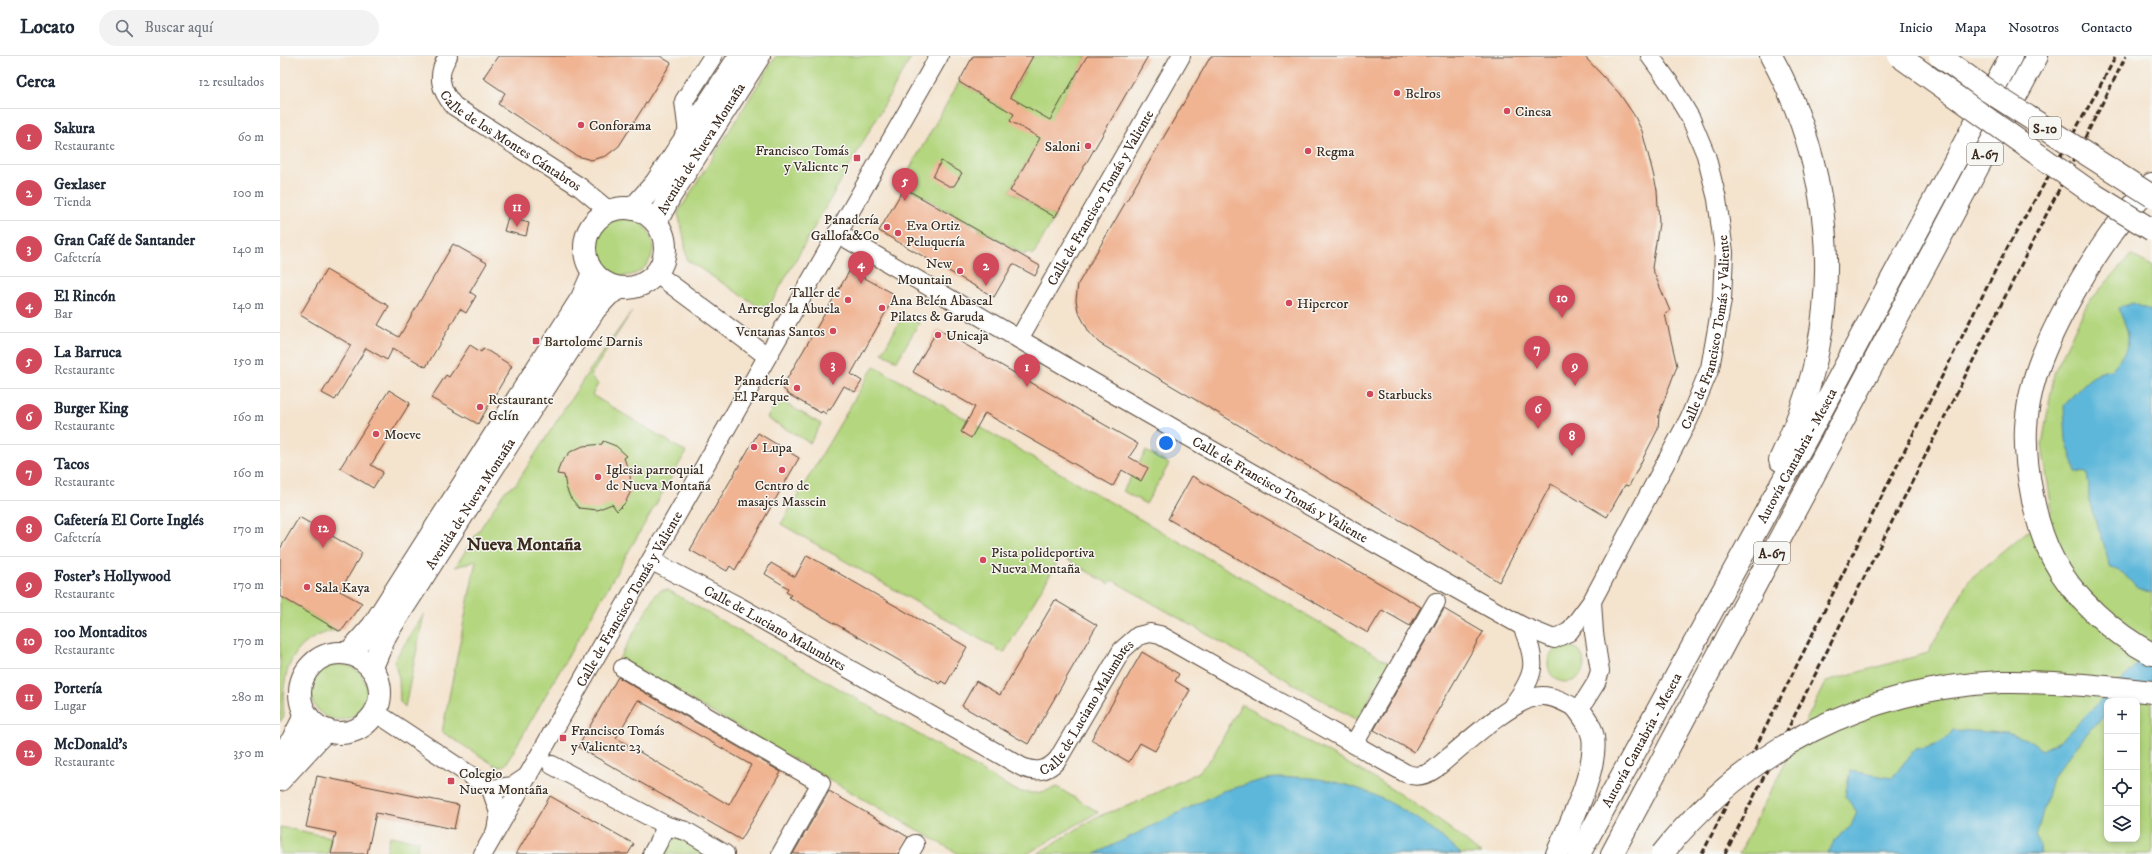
<!DOCTYPE html>
<html lang="es">
<meta charset="utf-8">
<style>
:root{--surface:#fff;--page:#f2f2f3;--text:#1f2937;--muted:#747a83;--line:#e0e1e3;--accent:#d1495b}
body{margin:0;font-family:"IM FELL DW Pica",serif;background:var(--page);color:var(--text)}
.controls{position:absolute;right:12px;bottom:12px;display:grid;overflow:hidden;border-radius:8px;box-shadow:0 2px 6px #0003}
.controls button{width:36px;height:36px;display:grid;place-items:center;padding:0;border:0;border-bottom:1px solid var(--line);background:var(--surface);color:var(--text);font:20px sans-serif}
.you{position:absolute;left:886px;top:387px;width:14px;height:14px;margin:-10px;border:3px solid #fff;border-radius:50%;background:#1a73e8;box-shadow:0 0 0 6px #1a73e833}
.badge{display:grid;place-items:center;width:26px;height:26px;border-radius:50%;background:var(--accent);color:#fff;font-size:13px;font-weight:700}
.pin{position:absolute;translate:-50% -33px;filter:drop-shadow(0 1px 2px #0008)}
.pin::after{content:'';position:absolute;top:21px;width:14px;height:12px;background:inherit;clip-path:polygon(0 0,100% 0,50% 100%)}
.list{margin:0;padding:0;list-style:none}
h2{display:flex;justify-content:space-between;align-items:center;height:52px;margin:0;padding:0 16px;font-size:17px}
h2 small{font-size:13px;font-weight:400;color:var(--muted)}
.list li{display:grid;grid-template-columns:26px 1fr auto;gap:12px;align-items:center;box-sizing:border-box;height:56px;padding:0 16px;border-top:1px solid var(--line)}
.list b{display:block;font-size:15px;white-space:nowrap}
.list p{margin:0;font-size:13px;white-space:nowrap;color:var(--muted)}
.list em{font-size:13px;font-style:normal;color:var(--muted)}
.icon{flex:none;width:22px;height:22px;fill:none;stroke:currentColor;stroke-width:2;stroke-linecap:round;stroke-linejoin:round}
.map{position:relative;flex:none;width:1872px;height:798px;overflow:hidden}
header{display:flex;align-items:center;gap:24px;box-sizing:border-box;height:56px;padding:0 20px;background:var(--surface);border-bottom:1px solid var(--line)}
header strong{font-size:19px}
nav{display:flex;gap:22px;margin-inline-start:auto;font-size:14px}
.search{width:280px;height:36px;background:var(--page);display:flex;align-items:center;gap:10px;box-sizing:border-box;padding:0 14px;border-radius:22px;color:var(--muted);font-size:15px}
main{display:flex}
aside{flex:1;background:var(--surface)}
.map>svg:first-child{display:block}
</style>
<header>
<strong>Locato</strong>
<div class="search"><svg class="icon" aria-label="search" viewBox="0 0 24 24"><circle cx="10" cy="10" r="6"/><path d="M15 15l6 6"/></svg>Buscar aquí</div>
<nav><a>Inicio</a><a>Mapa</a><a>Nosotros</a><a>Contacto</a></nav>
</header>
<main>
<aside>
<h2>Cerca<small>12 resultados</small></h2>
<ul class="list">
<li><span class="badge">1</span><div><b>Sakura</b><p>Restaurante</p></div><em>60 m</em></li>
<li><span class="badge">2</span><div><b>Gexlaser</b><p>Tienda</p></div><em>100 m</em></li>
<li><span class="badge">3</span><div><b>Gran Café de Santander</b><p>Cafetería</p></div><em>140 m</em></li>
<li><span class="badge">4</span><div><b>El Rincón</b><p>Bar</p></div><em>140 m</em></li>
<li><span class="badge">5</span><div><b>La Barruca</b><p>Restaurante</p></div><em>150 m</em></li>
<li><span class="badge">6</span><div><b>Burger King</b><p>Restaurante</p></div><em>160 m</em></li>
<li><span class="badge">7</span><div><b>Tacos</b><p>Restaurante</p></div><em>160 m</em></li>
<li><span class="badge">8</span><div><b>Cafetería El Corte Inglés</b><p>Cafetería</p></div><em>170 m</em></li>
<li><span class="badge">9</span><div><b>Foster's Hollywood</b><p>Restaurante</p></div><em>170 m</em></li>
<li><span class="badge">10</span><div><b>100 Montaditos</b><p>Restaurante</p></div><em>170 m</em></li>
<li><span class="badge">11</span><div><b>Portería</b><p>Lugar</p></div><em>280 m</em></li>
<li><span class="badge">12</span><div><b>McDonald's</b><p>Restaurante</p></div><em>350 m</em></li>
</ul>
</aside>
<div class="map">
<svg width="1872" height="798" viewBox="0 0 1872 798">
<rect width="100%" height="100%" fill="#f6f6f2"/>
<filter id="ink" filterUnits="userSpaceOnUse"><feTurbulence type="fractalNoise" baseFrequency=".025" numOctaves="2"/><feDisplacementMap in="SourceGraphic" scale="8" xChannelSelector="R" yChannelSelector="G"/><feConvolveMatrix kernelMatrix="1 2 1 2 8 2 1 2 1" color-interpolation-filters="sRGB"/></filter>
<filter id="wash" filterUnits="userSpaceOnUse"><feTurbulence type="fractalNoise" baseFrequency=".012" numOctaves="4" result="noise"/><feDisplacementMap in="SourceGraphic" scale="16" xChannelSelector="R" yChannelSelector="G"/><feGaussianBlur stdDeviation="0.9" result="paint"/><feColorMatrix in="noise" values="0 0 0 0 0 0 0 0 0 0 0 0 0 0 0 0 0 1.4 0 .05"/><feComposite in="paint" operator="in"/></filter>
<g filter="url(#wash)">
<rect width="100%" height="100%" fill="#f4e3cd"/>
<g fill="#b3d67e" stroke="#77804e" fill-rule="evenodd">
<path d="M496 0H632L491 247 481 252 407 204 404 182 398 157Z"/>
<path d="M754 0H807L730 135 775 161 753 199 746 196 745 199 706 177 704 178 699 175 700 173 684 164 681 165 682 163 665 153 664 155 659 152 660 150 621 128 679 26 724 52 747 11 745 10Z"/>
<circle cx="344" cy="191" r="29"/>
<path d="M1851 199 1872 210V798H1459L1546 625 1648 597 1689 524 1772 455 1762 389 1774 317 1807 248ZM1827 645H1857V783H1827Z"/>
<path d="M352 255 310 320 318 328 312 339 406 396 226 708 221 711 216 710 162 676 196 505 175 511 225 435 236 428 307 318Z"/>
<path d="M624 258 639 267 617 305 602 297Z"/>
<path d="M594 310 1110 607 1077 664 832 524 829 528 781 500 724 597 501 468Z"/>
<path d="M498 343 541 368 530 387 487 362Z"/>
<path d="M866 395 889 408 866 448 843 435Z"/>
<path d="M382 534H388L733 733C749 740 762 737 777 731L818 756 747 798H679L339 603 376 538Z"/>
<path d="M0 540 58 574C12 581 0 616 4 660L0 666Z"/>
<path d="M144 558 125 651 120 646 119 622 114 605Z"/>
<circle cx="1286" cy="608" r="18"/>
<circle cx="59" cy="636" r="28"/>
<path d="M961 648C1042 695 1131 736 1201 798H757L816 761 853 748 919 716 933 700Z"/>
<path d="M0 771 51 781 48 798H0Z"/>
<path d="M110 780 139 785 136 798H106Z"/>
<path d="M391 782H403L431 798H379L385 788Z"/>
</g>
<g fill="#5db7da" stroke="#4c707c">
<path d="M1853 247 1872 255V537L1857 532 1843 517 1829 510C1826 488 1816 469 1810 448 1807 436 1811 429 1806 417L1796 416 1786 384 1784 350C1795 337 1813 314 1831 314 1854 289 1851 281 1838 252Z"/>
<path d="M1872 594V627L1849 645H1827V658L1813 670 1772 722 1756 781 1761 798H1548L1554 785 1571 770 1577 756 1565 740 1570 715 1612 722 1635 693C1651 690 1664 688 1673 674L1727 677 1747 683 1762 694 1781 684Z"/>
<path d="M1014 721C1079 722 1134 755 1181 798H815L943 735 986 723Z"/>
</g>
<g id="blocks">
<g fill="#f0b493" fill-rule="evenodd">
<path d="M218 0H380L391 7 339 90 326 100 311 104 297 100 218 48 225 37 203 22Z"/>
<path d="M693 0H753L730 41 770 64 807 0H868L775 161 730 135 760 82 730 65 734 58 679 26Z"/>
<path d="M931 0H1304L1339 37 1354 59 1362 75 1372 113 1377 134 1379 167 1372 212 1390 255 1385 258 1397 310 1379 358 1378 373 1349 430 1345 429 1327 461 1271 428 1219 526 1147 480 819 287 809 276 798 255 796 244 798 228Z"/>
<path d="M661 105 682 117 674 130H669L653 121Z"/>
<path d="M624 132 760 210 755 220 733 208 714 241 599 175Z"/>
<path d="M228 161 249 167 246 180 224 175Z"/>
<path d="M173 188 207 207 190 236 196 240 186 257 180 253 146 311 113 292 107 304 86 292 55 344 42 337 71 289 20 259 46 214 109 250 98 269 119 281Z"/>
<path d="M570 214 614 238 611 242 613 243 571 318 582 325 575 336 564 330 550 354 548 353 546 358 542 355 541 357 506 337 507 336 503 333 505 329 504 328Z"/>
<path d="M658 273 858 388 849 401 868 412 861 425 842 414 833 430 705 357 691 382 681 376 695 351 633 316Z"/>
<path d="M190 289 201 296 203 292 232 310 198 368 151 342 166 319 169 321Z"/>
<path d="M109 334 130 347 91 409 103 416 93 432 60 412Z"/>
<path d="M478 377 519 402 455 514 450 510 447 515 410 494Z"/>
<path d="M323 385 336 390 347 400 344 402 350 419 351 435 345 447 337 455 332 448 317 454 299 452 290 441 286 431 284 419 277 418 280 408 290 396 303 390 322 388Z"/>
<path d="M912 420 1141 551 1130 570 1102 554 1088 577 888 463Z"/>
<path d="M19 461 82 497 60 535 82 547 63 573 59 575 0 540V493Z"/>
<path d="M527 499 687 591 666 628 661 625 660 628 509 541 511 539 506 536 508 532 485 518 491 507 515 521Z"/>
<path d="M775 544 817 569 748 688 682 650 696 625 720 639Z"/>
<path d="M1164 553 1203 576 1134 696 1094 674Z"/>
<path d="M862 596 899 618 895 625 910 634 875 695 860 687 849 706 811 684Z"/>
<path d="M338 621 501 716 461 784 298 691ZM358 644 471 709 449 749 336 682Z"/>
<path d="M37 720 179 749 174 773 96 757 87 798H51L56 777 26 771Z"/>
<path d="M549 735 628 781 619 798H513Z"/>
<path d="M270 740 354 788 348 798H236Z"/>
</g>
</g>
</g>
<g filter="url(#ink)">
<use href="#blocks" fill-opacity="0" stroke="#574638" stroke-width="1"/>
<g fill="none" stroke-linecap="round" stroke-linejoin="round">
<defs>
<g id="street">
<path id="s1" d="M168 0C156 19 160 34 174 50L300 131 329 155"/>
<path d="M408 78 404 45 433 0"/>
<path id="s2" d="M557 177 811 325 1082 480 1242 570 1274 583 1289 576 1312 545 1409 363 1430 312 1442 244 1444 196 1437 143 1426 99 1411 63 1391 29 1370 0"/>
<path d="M377 218 487 300"/>
<path id="s3" d="M739 283 901 0"/>
<path id="s4" d="M372 505 460 551 742 711C756 717 768 715 778 703L842 594 858 580 870 577 880 579 1125 717C1136 722 1145 720 1155 713 1177 695 1235 640 1262 640 1275 640 1288 648 1299 654L1316 627 1320 615 1314 577 1312 545"/>
<path d="M343 612 541 727 501 798"/>
<path d="M1233 649C1257 617 1257 606 1242 570"/>
<path d="M95 656 211 733 233 730 248 720"/>
<path d="M1074 688 1156 546"/>
<path d="M272 709 387 770 406 775 445 798"/>
<path d="M211 733 219 757 216 774"/>
<path id="s5" d="M203 798 659 0"/>
<path d="M372 798 387 770"/>
<path d="M629 798 635 788"/>
</g>
<g id="secondary">
<circle cx="345" cy="192" r="40"/>
<path d="M353 153 376 127 460 0"/>
<path id="s6" d="M376 166 390 140 479 0"/>
<path d="M69 597 93 570 302 242 313 217"/>
<circle cx="60" cy="637" r="40"/>
<path id="s7" d="M92 611 106 578 315 253 329 238 340 232"/>
<path d="M0 699 12 685 26 658"/>
<path d="M0 724 46 674"/>
</g>
<g id="highway">
<path d="M1491 0C1540 88 1558 193 1538 293 1531 331 1516 369 1500 404"/>
<path d="M1872 128C1857 146 1841 163 1828 182 1803 217 1769 277 1756 318 1751 334 1747 354 1746 371 1744 409 1755 470 1773 503 1793 542 1834 578 1872 598"/>
<path d="M1277 798C1290 768 1318 713 1313 681 1311 670 1305 662 1299 654"/>
<path id="s8" d="M1299 798 1539 359 1731 0"/>
<path d="M1332 798 1757 0"/>
</g>
</defs>
<use href="#street" stroke="#574638" stroke-width="20"/>
<use href="#secondary" stroke="#574638" stroke-width="24"/>
<use href="#highway" stroke="#574638" stroke-width="24"/>
<use href="#street" stroke="#fff" stroke-width="18"/>
<use href="#secondary" stroke="#fff" stroke-width="22"/>
<use href="#highway" stroke="#fff" stroke-width="22"/>
<g stroke="#3b2a1e" stroke-width="3" stroke-dasharray="6 3" stroke-linecap="butt">
<path d="M1422 798 1721 203C1759 135 1800 69 1836 0"/>
<path d="M1445 798 1846 0"/>
</g>
<defs>
<g id="highway-bridge">
<path d="M1619 0 1815 139 1872 174"/>
<path d="M1660 0 1708 35 1872 140"/>
<path d="M1382 798C1466 692 1586 632 1721 626 1772 625 1822 630 1872 636"/>
</g>
</defs>
<use href="#highway-bridge" stroke="#574638" stroke-width="24" stroke-linecap="butt"/>
<use href="#highway-bridge" stroke="#fff" stroke-width="22"/>
</g>
</g>
<g fill="#d1495b" stroke="#f6f6f2" stroke-width="1.5">
<circle cx="1117" cy="37" r="4"/>
<circle cx="1227" cy="55" r="4"/>
<circle cx="301" cy="69" r="4"/>
<circle cx="808" cy="90" r="4"/>
<circle cx="1028" cy="95" r="4"/>
<rect x="573" y="98" width="8" height="8" rx="2"/>
<circle cx="607" cy="171" r="4"/>
<circle cx="618" cy="177" r="4"/>
<circle cx="680" cy="215" r="4"/>
<circle cx="568" cy="244" r="4"/>
<circle cx="1009" cy="247" r="4"/>
<circle cx="602" cy="252" r="4"/>
<circle cx="553" cy="275" r="4"/>
<circle cx="658" cy="279" r="4"/>
<rect x="252" y="281" width="8" height="8" rx="2"/>
<circle cx="517" cy="332" r="4"/>
<circle cx="1090" cy="338" r="4"/>
<circle cx="200" cy="351" r="4"/>
<circle cx="96" cy="378" r="4"/>
<circle cx="474" cy="391" r="4"/>
<circle cx="502" cy="414" r="4"/>
<circle cx="318" cy="421" r="4"/>
<circle cx="703" cy="504" r="4"/>
<circle cx="27" cy="531" r="4"/>
<rect x="279" y="678" width="8" height="8" rx="2"/>
<rect x="167" y="721" width="8" height="8" rx="2"/>
</g>
<g text-anchor="middle" stroke-width="3" stroke-linejoin="round" paint-order="stroke">
<g fill="#f6f6f2" stroke="#73675e" stroke-width="1">
<rect x="1749" y="61" width="32" height="22" rx="3"/>
<rect x="1687" y="87" width="36" height="22" rx="3"/>
<rect x="1474" y="486" width="36" height="22" rx="3"/>
</g>
<g font-size="13" font-weight="bold" fill="#3b2a1e">
<text x="1765" y="77">S-10</text>
<text x="1705" y="103">A-67</text>
<text x="1492" y="502">A-67</text>
</g>
<g font-size="14" fill="#3b2a1e" stroke="#f6f6f2" text-anchor="start">
<text x="1125" y="42">Belros</text>
<text x="1235" y="60">Cinesa</text>
<text x="309" y="74">Conforama</text>
<text x="800" y="95" text-anchor="end">Saloni</text>
<text x="569" y="99" text-anchor="end">Francisco Tomás<tspan x="569" dy="16">y Valiente 7</tspan></text>
<text x="1036" y="100">Regma</text>
<text x="599" y="168" text-anchor="end">Panadería<tspan x="599" dy="16">Gallofa&amp;Co</tspan></text>
<text x="626" y="174">Eva Ortiz<tspan x="626" dy="16">Peluquería</tspan></text>
<text x="672" y="212" text-anchor="end">New<tspan x="672" dy="16">Mountain</tspan></text>
<text x="560" y="241" text-anchor="end">Taller de<tspan x="560" dy="16">Arreglos la Abuela</tspan></text>
<text x="610" y="249">Ana Belén Abascal<tspan x="610" dy="16">Pilates &amp; Garuda</tspan></text>
<text x="1017" y="252">Hipercor</text>
<text x="545" y="280" text-anchor="end">Ventanas Santos</text>
<text x="666" y="284">Unicaja</text>
<text x="264" y="290">Bartolomé Darnis</text>
<text x="509" y="329" text-anchor="end">Panadería<tspan x="509" dy="16">El Parque</tspan></text>
<text x="1098" y="343">Starbucks</text>
<text x="208" y="348">Restaurante<tspan x="208" dy="16">Gelín</tspan></text>
<text x="104" y="383">Moeve</text>
<text x="482" y="396">Lupa</text>
<text x="326" y="418">Iglesia parroquial<tspan x="326" dy="16">de Nueva Montaña</tspan></text>
<text x="502" y="434" text-anchor="middle">Centro de<tspan x="502" dy="16">masajes Massein</tspan></text>
<text x="711" y="501">Pista polideportiva<tspan x="711" dy="16">Nueva Montaña</tspan></text>
<text x="35" y="536">Sala Kaya</text>
<text x="291" y="679">Francisco Tomás<tspan x="291" dy="16">y Valiente 23</tspan></text>
<text x="179" y="722">Colegio<tspan x="179" dy="16">Nueva Montaña</tspan></text>
</g>
<g font-size="14" fill="#3b2a1e" stroke="#f6f6f2">
<text dy="5" stroke="none"><textPath href="#s1" startOffset="121">Calle de los Montes Cántabros</textPath></text>
<text dy="5" stroke="none"><textPath href="#s6" startOffset="86">Avenida de Nueva Montaña</textPath></text>
<text dy="5" stroke="none"><textPath href="#s3" startOffset="163">Calle de Francisco Tomás y Valiente</textPath></text>
<text dy="5" stroke="none"><textPath href="#s2" startOffset="1175">Calle de Francisco Tomás y Valiente</textPath></text>
<text dy="5" stroke="none"><textPath href="#s8" startOffset="454">Autovía Cantabria - Meseta</textPath></text>
<text dy="5" stroke="none"><textPath href="#s2" startOffset="512">Calle de Francisco Tomás y Valiente</textPath></text>
<text dy="5" stroke="none"><textPath href="#s7" startOffset="191">Avenida de Nueva Montaña</textPath></text>
<text dy="5" stroke="none"><textPath href="#s5" startOffset="294">Calle de Francisco Tomás y Valiente</textPath></text>
<text dy="5" stroke="none"><textPath href="#s4" startOffset="140">Calle de Luciano Malumbres</textPath></text>
<text dy="5" stroke="none"><textPath href="#s4" startOffset="522">Calle de Luciano Malumbres</textPath></text>
<text dy="5" stroke="none"><textPath href="#s8" startOffset="130">Autovía Cantabria - Meseta</textPath></text>
</g>
<g font-size="18" font-weight="bold" fill="#3b2a1e" stroke="#f6f6f2">
<text x="244" y="494">Nueva Montaña</text>
</g>
</g>
</svg>
<div class="controls">
<button>+</button>
<button>−</button>
<button><svg class="icon" aria-label="locate" viewBox="0 0 24 24"><circle cx="12" cy="12" r="6"/><path d="M12 2v4M12 18v4M2 12h4M18 12h4"/></svg></button>
<button><svg class="icon" aria-label="layers" viewBox="0 0 24 24"><path d="M12 4l9 5-9 5-9-5zM3 14l9 5 9-5"/></svg></button>
</div>
<div class="you"></div>
<div class="pin badge" style="left:747px;top:331px">1</div>
<div class="pin badge" style="left:706px;top:230px">2</div>
<div class="pin badge" style="left:553px;top:329px">3</div>
<div class="pin badge" style="left:581px;top:228px">4</div>
<div class="pin badge" style="left:625px;top:145px">5</div>
<div class="pin badge" style="left:1258px;top:373px">6</div>
<div class="pin badge" style="left:1257px;top:313px">7</div>
<div class="pin badge" style="left:1292px;top:400px">8</div>
<div class="pin badge" style="left:1295px;top:330px">9</div>
<div class="pin badge" style="left:1282px;top:262px">10</div>
<div class="pin badge" style="left:237px;top:171px">11</div>
<div class="pin badge" style="left:43px;top:492px">12</div>
</div>
</main>
